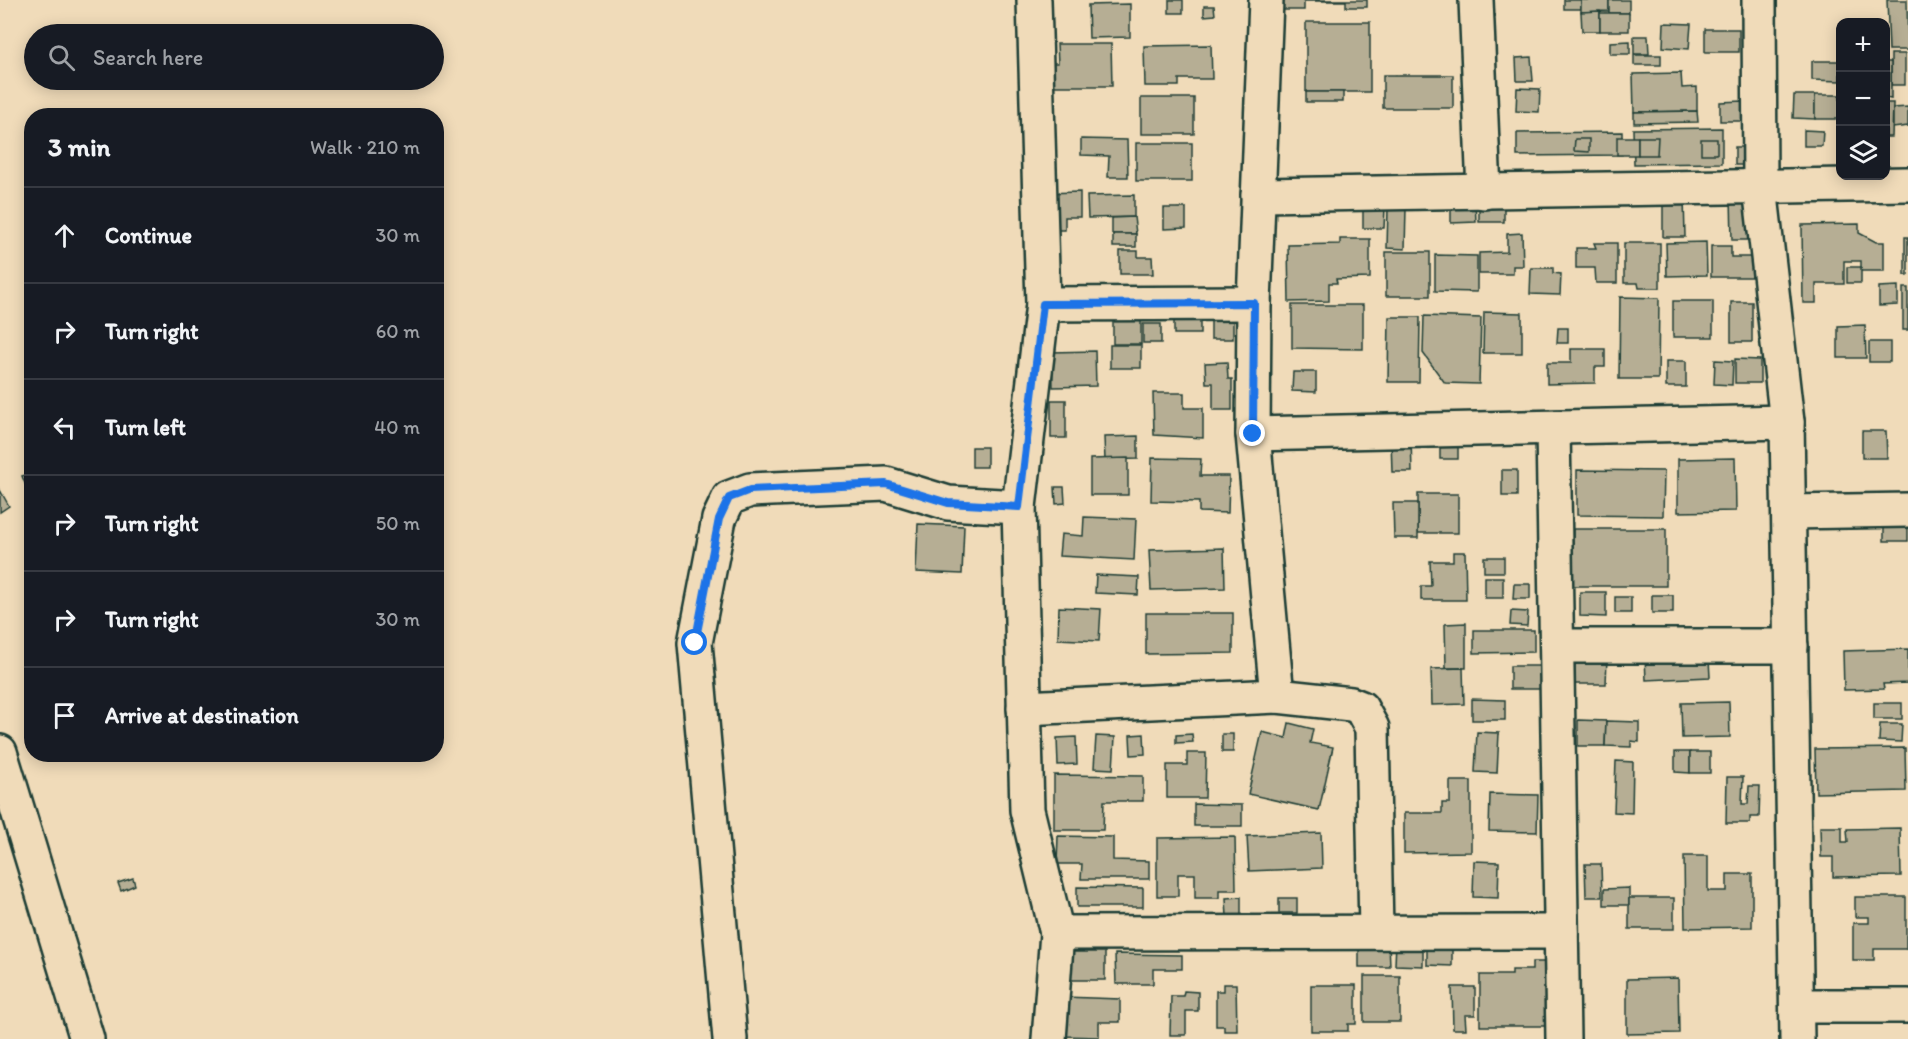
<!DOCTYPE html>
<meta charset="utf-8">
<style>
:root{--surface:#171b24;--page:#242831;--text:#f1f3f6;--muted:#9ea1a6;--line:#363941}
body{margin:0;font-family:Itim,sans-serif;background:var(--page);color:var(--text)}
.controls{position:absolute;right:18px;top:18px;display:grid;overflow:hidden;border-radius:12px;box-shadow:0 3px 15px #0003}
.controls button{width:54px;height:54px;display:grid;place-items:center;padding:0;border:0;border-bottom:2px solid var(--line);background:var(--surface);color:var(--text);font:30px sans-serif}
.stop{position:absolute;width:18px;height:18px;margin:-14px;border:4px solid #1a73e8;border-radius:50%;background:#fff}
.stop.end{background:#1a73e8;border-color:#fff;box-shadow:0 2px 6px #0008}
.list{margin:0;padding:0;list-style:none}
h2{display:flex;justify-content:space-between;align-items:center;height:78px;margin:0;padding:0 24px;font-size:26px}
h2 small{font-size:20px;font-weight:400;color:var(--muted)}
.list li{display:grid;grid-template-columns:39px 1fr auto;gap:18px;align-items:center;box-sizing:border-box;height:96px;padding:0 24px;border-top:2px solid var(--line)}
.list b{display:block;font-size:22px;white-space:nowrap}
.list em{font-size:20px;font-style:normal;color:var(--muted)}
.icon{flex:none;width:33px;height:33px;fill:none;stroke:currentColor;stroke-width:2;stroke-linecap:round;stroke-linejoin:round}
.map{position:relative;flex:none;width:1908px;height:1039px;overflow:hidden}
.search{position:absolute;background:var(--surface);box-shadow:0 3px 15px #0003;left:24px;top:24px;width:420px;height:66px;display:flex;align-items:center;gap:15px;box-sizing:border-box;padding:0 21px;border-radius:33px;color:var(--muted);font-size:22px}
.panel{position:absolute;background:var(--surface);box-shadow:0 3px 15px #0003;left:24px;top:108px;width:420px;height:654px;border-radius:24px}
.map>svg:first-child{display:block}
</style>
<div class="map">
<svg width="1908" height="1039" viewBox="0 0 1908 1039">
<rect width="100%" height="100%" fill="#f0dbb9"/>
<filter id="ink" filterUnits="userSpaceOnUse"><feTurbulence type="fractalNoise" baseFrequency=".0167" numOctaves="2"/><feDisplacementMap in="SourceGraphic" scale="12" xChannelSelector="R" yChannelSelector="G"/><feConvolveMatrix kernelMatrix="1 2 1 2 8 2 1 2 1" color-interpolation-filters="sRGB"/></filter>
<g filter="url(#ink)">
<g fill="#b6ae94" stroke="#1f3d34" stroke-width="1.5">
<rect x="1169" y="0" width="14" height="13"/>
<path d="M1278 0H1367V7H1346V1H1304V10H1278Z"/>
<rect x="1564" y="0" width="17" height="9"/>
<path d="M1581 0H1609V11L1581 12Z"/>
<rect x="1609" y="0" width="20" height="13"/>
<path d="M1887 0H1907L1908 50H1889Z"/>
<path d="M1130 4V37L1089 38 1088 5Z"/>
<path d="M1204 6H1214L1215 15 1204 16Z"/>
<path d="M1600 11V31H1582L1581 12Z"/>
<rect x="1600" y="13" width="29" height="18"/>
<rect x="1306" y="22" width="64" height="70"/>
<path d="M1664 23 1691 24 1689 49 1663 47Z"/>
<rect x="1705" y="29" width="34" height="23"/>
<path d="M1634 36H1648L1649 54H1634Z"/>
<path d="M1630 41V54H1610V42Z"/>
<path d="M1057 44H1111L1112 86H1040V63H1058Z"/>
<path d="M1211 45 1212 79H1179V86H1145L1144 46Z"/>
<rect x="1891" y="54" width="14" height="31"/>
<rect x="1634" y="55" width="27" height="10"/>
<path d="M1531 57 1533 81H1517L1516 58Z"/>
<path d="M1812 61H1840V81L1812 80Z"/>
<path d="M1886 62H1891V99L1886 98Z"/>
<path d="M1681 73 1682 88 1697 87V111L1634 112 1633 74Z"/>
<rect x="1383" y="75" width="70" height="33"/>
<path d="M1517 88 1540 89 1539 112 1516 111Z"/>
<rect x="1306" y="92" width="37" height="10"/>
<path d="M1794 95H1815V119L1793 118Z"/>
<rect x="1815" y="95" width="25" height="24"/>
<rect x="1141" y="98" width="53" height="36"/>
<path d="M1742 101V121H1720V102Z"/>
<path d="M1886 103H1893L1892 137H1886Z"/>
<path d="M1908 107V126L1893 128V108Z"/>
<path d="M1697 111 1698 122 1634 123V112Z"/>
<path d="M1722 128V163L1634 164 1633 129Z"/>
<path d="M1804 130 1823 131 1822 146H1804Z"/>
<path d="M1622 132V155L1517 156V133Z"/>
<rect x="1617" y="137" width="21" height="18"/>
<path d="M1638 137H1658L1657 155H1638Z"/>
<path d="M1081 139 1127 140 1128 177H1108L1109 156 1081 155Z"/>
<path d="M1575 139H1589V152L1574 151Z"/>
<rect x="1701" y="139" width="16" height="15"/>
<rect x="1136" y="143" width="56" height="38"/>
<path d="M1735 147H1751L1752 165H1735Z"/>
<path d="M1080 192V217H1065V230H1042V193Z"/>
<path d="M1134 195V217L1088 218 1087 196Z"/>
<path d="M1663 197H1684L1685 237H1663Z"/>
<path d="M1731 197H1755V240H1732Z"/>
<path d="M1475 201 1476 222 1451 223V202Z"/>
<rect x="1479" y="201" width="25" height="21"/>
<path d="M1363 207H1385L1384 228H1363Z"/>
<path d="M1164 208H1186V228L1164 229Z"/>
<path d="M1388 208H1406L1405 249 1387 248Z"/>
<path d="M1134 217 1136 234H1112V218Z"/>
<path d="M1859 224V233L1876 242H1884V271H1861V261H1844V284H1816V303H1803L1802 225Z"/>
<path d="M1522 233 1523 266H1513V274H1479V253L1507 252V234Z"/>
<rect x="1113" y="234" width="23" height="13"/>
<rect x="1905" y="237" width="3" height="38"/>
<path d="M1340 239H1370V278L1336 279 1337 283H1329V301L1289 302 1288 245 1340 244Z"/>
<path d="M1706 242 1707 275 1667 276 1666 243Z"/>
<path d="M1594 243H1617V283H1596L1595 268H1576V248H1596Z"/>
<path d="M1624 243H1660V288H1639L1638 283H1624Z"/>
<path d="M1711 246H1731V257H1758V277H1711Z"/>
<path d="M1120 251H1138V257H1152L1153 274H1120Z"/>
<rect x="1386" y="252" width="44" height="44"/>
<path d="M1435 255 1477 256V292L1435 291Z"/>
<rect x="1847" y="267" width="14" height="16"/>
<path d="M1531 268H1553V273L1561 274 1560 295 1530 294Z"/>
<path d="M1898 286V305L1879 306V287Z"/>
<rect x="1903" y="288" width="5" height="42"/>
<path d="M1620 297 1659 298 1658 379H1619Z"/>
<rect x="1673" y="301" width="40" height="36"/>
<rect x="1731" y="302" width="21" height="40"/>
<path d="M1292 305H1363V349L1292 348Z"/>
<path d="M1484 312 1522 313V353H1483Z"/>
<path d="M1424 316 1481 318 1479 384 1445 383 1423 353Z"/>
<path d="M1389 317H1420L1419 382H1388Z"/>
<rect x="1174" y="320" width="26" height="14"/>
<rect x="1113" y="321" width="28" height="23"/>
<rect x="1211" y="321" width="22" height="18"/>
<rect x="1143" y="324" width="18" height="19"/>
<path d="M1865 325 1866 358H1838V326Z"/>
<path d="M1558 328H1568V343H1557Z"/>
<rect x="1869" y="342" width="21" height="20"/>
<rect x="1110" y="345" width="31" height="23"/>
<path d="M1571 349H1605V367H1595V383L1547 384V363H1571Z"/>
<path d="M1095 351 1096 386 1053 387 1052 352Z"/>
<path d="M1735 359 1760 360V383H1735Z"/>
<path d="M1715 360 1733 361 1732 385 1714 384Z"/>
<rect x="1666" y="361" width="20" height="26"/>
<path d="M1227 362 1228 379H1232V410H1213V383H1206L1205 363Z"/>
<path d="M1293 372H1316V392L1292 391Z"/>
<path d="M1153 393H1184V408H1203V438L1154 435Z"/>
<rect x="1051" y="400" width="15" height="38"/>
<path d="M1862 431H1886L1887 458H1862Z"/>
<path d="M1138 436V459L1105 460 1104 437Z"/>
<rect x="1440" y="436" width="18" height="23"/>
<path d="M1391 438H1411L1412 472H1392Z"/>
<rect x="972" y="447" width="15" height="20"/>
<path d="M1128 458V495H1090V459Z"/>
<path d="M1152 458 1201 459 1200 476H1229L1228 513 1199 512V502L1151 501Z"/>
<path d="M1735 458 1736 511 1678 512V459Z"/>
<rect x="1502" y="470" width="15" height="26"/>
<path d="M1577 470 1664 471 1663 516 1577 515Z"/>
<path d="M32 473V484L26 486 22 476Z"/>
<path d="M1055 487H1064L1065 503 1056 504Z"/>
<path d="M0 490 9 506 0 512Z"/>
<rect x="1418" y="494" width="40" height="39"/>
<path d="M1393 503H1418V538H1394Z"/>
<path d="M1884 516 1908 517V541H1884Z"/>
<path d="M1084 517 1136 519 1134 560 1059 556 1061 534 1083 536Z"/>
<path d="M918 524 964 526 962 574 916 572Z"/>
<rect x="1573" y="529" width="93" height="57"/>
<path d="M1224 548 1225 588 1151 590 1149 550Z"/>
<path d="M1453 552H1465L1466 600H1421V586H1431L1430 561H1453Z"/>
<rect x="1484" y="557" width="20" height="15"/>
<path d="M1096 575 1139 577 1138 595 1095 593Z"/>
<rect x="1485" y="577" width="18" height="21"/>
<path d="M1514 584H1530V599H1513Z"/>
<path d="M1580 592H1606V617L1580 616Z"/>
<rect x="1652" y="595" width="21" height="18"/>
<rect x="1615" y="597" width="16" height="16"/>
<path d="M1059 607 1101 609 1099 641 1058 639Z"/>
<path d="M1511 611 1528 612 1527 626 1510 625Z"/>
<path d="M1146 613H1233V653L1146 654Z"/>
<path d="M1466 623V668H1446L1445 624Z"/>
<path d="M1474 630H1534V652L1474 653Z"/>
<path d="M1908 649V683L1883 684 1884 689 1844 690 1843 651Z"/>
<path d="M1575 657H1607L1606 684H1574Z"/>
<path d="M1645 657 1709 660 1710 677 1646 680Z"/>
<rect x="1510" y="666" width="32" height="23"/>
<path d="M1463 668 1464 704 1432 705 1431 669Z"/>
<path d="M1472 699 1505 700V720H1472Z"/>
<path d="M1729 702 1730 737 1682 738 1681 703Z"/>
<rect x="1874" y="703" width="28" height="16"/>
<path d="M1578 720 1606 721 1605 746H1578Z"/>
<path d="M1606 721 1639 722V742L1631 741V747L1605 746Z"/>
<path d="M1289 723 1313 729 1310 743 1333 747 1319 810 1248 794 1262 732 1286 738Z"/>
<path d="M1880 724H1902L1901 742 1879 741Z"/>
<path d="M1477 732 1499 733 1497 773 1475 772Z"/>
<path d="M1144 734 1145 754 1131 755 1130 735Z"/>
<path d="M1192 734 1193 742 1176 743V735Z"/>
<rect x="1222" y="734" width="11" height="18"/>
<path d="M1096 736 1115 737 1113 769 1094 768Z"/>
<path d="M1076 737 1077 764 1058 765 1057 738Z"/>
<path d="M1905 748 1906 791 1816 793 1815 749Z"/>
<path d="M1675 752H1690V773L1675 772Z"/>
<rect x="1690" y="752" width="20" height="21"/>
<path d="M1187 753H1206L1205 798H1167V765H1187Z"/>
<path d="M1616 761 1633 762 1632 813 1614 812Z"/>
<path d="M1054 775 1143 776V801H1104L1103 830H1054Z"/>
<path d="M1727 777H1743L1742 804H1748L1749 786H1760L1759 817H1750V823H1726Z"/>
<path d="M1450 781H1471V852L1404 853V813H1442V803H1450Z"/>
<path d="M1490 794 1538 795 1537 832 1489 831Z"/>
<path d="M1194 804 1242 805V826H1194Z"/>
<path d="M1820 827H1842V842H1848L1847 829 1900 828 1901 876 1833 877V857H1821Z"/>
<path d="M1321 833 1322 868 1249 871 1247 836Z"/>
<path d="M1058 836 1113 837V860L1149 861V879H1081L1082 864H1057Z"/>
<path d="M1235 837 1236 890H1219V898H1195V874H1178V896H1157V838Z"/>
<path d="M1684 856H1708V891H1727V874H1752V927L1685 928Z"/>
<path d="M1474 861 1499 862 1498 898 1473 897Z"/>
<path d="M1585 864H1601L1602 897H1586Z"/>
<path d="M133 878 135 885 121 891 118 883Z"/>
<path d="M1077 887 1143 888V907H1077Z"/>
<path d="M1629 888V905H1604V889Z"/>
<path d="M1241 897V917H1227L1226 898Z"/>
<path d="M1855 897H1906V949H1874V960H1853V923H1869V917H1855Z"/>
<rect x="1279" y="898" width="18" height="15"/>
<rect x="1629" y="898" width="45" height="31"/>
<path d="M1427 938H1452V966L1427 965Z"/>
<path d="M1359 942H1389L1390 967H1359Z"/>
<path d="M1396 942H1423V966L1395 965Z"/>
<rect x="1062" y="952" width="43" height="28"/>
<path d="M1115 954 1182 955V969H1153V984H1116Z"/>
<path d="M1532 962H1547V1026H1480V975H1512V970H1532Z"/>
<rect x="1364" y="976" width="36" height="46"/>
<path d="M1678 978 1679 1033 1627 1034V979Z"/>
<path d="M1223 984H1236L1237 1031H1224V1026H1216V991H1223Z"/>
<path d="M1311 985H1356V1024H1348V1031H1311Z"/>
<path d="M1452 987H1475V1015H1465L1466 1029H1453Z"/>
<path d="M1184 991 1198 992V1011H1186V1035H1170L1171 996H1183Z"/>
<path d="M1063 997 1120 999V1022H1099V1037L1061 1036Z"/>
</g>
<g fill="none" stroke-linecap="round" stroke-linejoin="round">
<defs>
<g id="minor">
<path d="M1034 0 1043 304 1019 507 1027 810 1057 933 1049 1039"/>
<path d="M1266 0 1254 303 1253 434 1277 696"/>
<path d="M1476 0 1484 192"/>
<path d="M1759 0 1760 187 1787 422 1797 1039"/>
<path d="M1258 195 1908 184"/>
<path d="M1043 304 1254 303"/>
<path d="M1553 428 1563 1039"/>
<path d="M1253 434 1787 422"/>
<path d="M1789 512 1908 510"/>
<path d="M1557 646H1791"/>
<path d="M1024 708 1277 696 1351 704 1361 708 1372 728 1376 931"/>
<path d="M1057 933 1561 932"/>
<path d="M1797 1006H1908"/>
<path d="M730 1039 695 643 719 519 729 498 750 490 886 484 948 503 1019 507"/>
</g>
<path id="tertiary" d="M0 752 87 1039"/>
</defs>
<use href="#minor" stroke="#1f3d34" stroke-width="38"/>
<use href="#tertiary" stroke="#1f3d34" stroke-width="38"/>
<use href="#minor" stroke="#f0dbb9" stroke-width="33"/>
<use href="#tertiary" stroke="#f0dbb9" stroke-width="33"/>
</g>
</g>
<g fill="none" stroke-linecap="round" stroke-linejoin="round" filter="url(#ink)">
<path stroke="#1a73e8" stroke-width="8" d="M695 643 719 519 729 498 750 490 886 484 948 503 1019 507 1043 304 1254 303 1253 434"/>
</g>
</svg>
<div class="controls">
<button>+</button>
<button>−</button>
<button><svg class="icon" aria-label="layers" viewBox="0 0 24 24"><path d="M12 4l9 5-9 5-9-5zM3 14l9 5 9-5"/></svg></button>
</div>
<div class="stop" style="left:695px;top:643px"></div>
<div class="stop end" style="left:1253px;top:434px"></div>
<div class="search"><svg class="icon" aria-label="search" viewBox="0 0 24 24"><circle cx="10" cy="10" r="6"/><path d="M15 15l6 6"/></svg>Search here</div>
<section class="panel">
<h2>3 min<small>Walk · 210 m</small></h2>
<ul class="list">
<li><svg class="icon" aria-label="ahead" viewBox="0 0 24 24"><path d="M12 20V5M6 11l6-6 6 6"/></svg><div><b>Continue</b></div><em>30 m</em></li>
<li><svg class="icon" aria-label="right" viewBox="0 0 24 24"><path d="M7 20v-9h11M14 6l5 5-5 5"/></svg><div><b>Turn right</b></div><em>60 m</em></li>
<li><svg class="icon" aria-label="left" viewBox="0 0 24 24"><path d="M17 20v-9H6M10 6l-5 5 5 5"/></svg><div><b>Turn left</b></div><em>40 m</em></li>
<li><svg class="icon" aria-label="right" viewBox="0 0 24 24"><path d="M7 20v-9h11M14 6l5 5-5 5"/></svg><div><b>Turn right</b></div><em>50 m</em></li>
<li><svg class="icon" aria-label="right" viewBox="0 0 24 24"><path d="M7 20v-9h11M14 6l5 5-5 5"/></svg><div><b>Turn right</b></div><em>30 m</em></li>
<li><svg class="icon" aria-label="arrive" viewBox="0 0 24 24"><path d="M6 21V4h12l-3 4 3 4H6"/></svg><div><b>Arrive at destination</b></div></li>
</ul>
</section>
</div>
